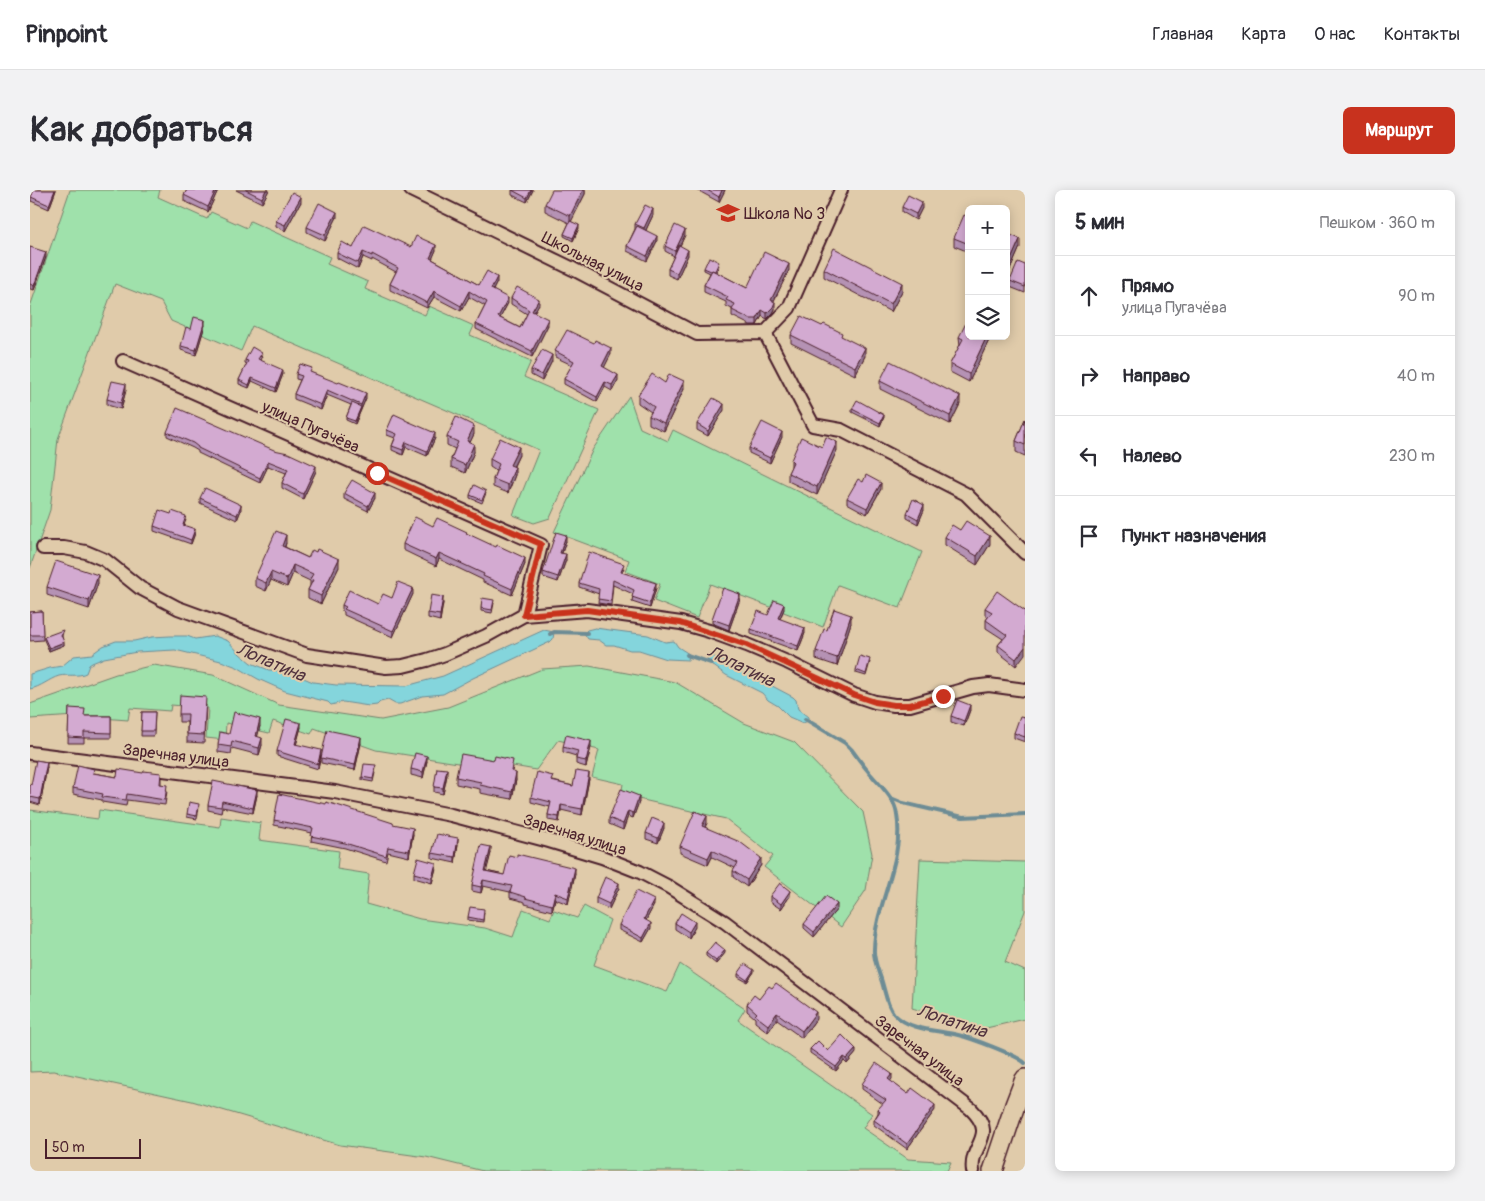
<!DOCTYPE html>
<html lang="ru">
<meta charset="utf-8">
<style>
:root{--surface:#fff;--page:#f2f2f3;--text:#2b2b33;--muted:#7c7c81;--line:#e1e1e2;--accent:#c8321e}
body{margin:0;font-family:Pangolin,sans-serif;background:var(--page);color:var(--text)}
.controls{position:absolute;right:15px;top:15px;display:grid;overflow:hidden;border-radius:8px;box-shadow:0 2px 12px #0003}
.controls button{width:45px;height:45px;display:grid;place-items:center;padding:0;border:0;border-bottom:1px solid var(--line);background:var(--surface);color:var(--text);font:25px sans-serif}
.scale{position:absolute;left:15px;bottom:12px;width:96px;box-sizing:border-box;padding-left:5px;border:2px solid #4a1f2b;border-top:0;font-size:14px;line-height:18px;white-space:nowrap;color:#4a1f2b;-webkit-text-stroke:4px #e0cbaa;paint-order:stroke}
.stop{position:absolute;width:15px;height:15px;margin:-11px;border:4px solid #c8321e;border-radius:50%;background:#fff}
.stop.end{background:#c8321e;border-color:#fff;box-shadow:0 1px 5px #0008}
.list{margin:0;padding:0;list-style:none}
h2{display:flex;justify-content:space-between;align-items:center;height:65px;margin:0;padding:0 20px;font-size:21px}
h2 small{font-size:16px;font-weight:400;color:var(--muted)}
.list li{display:grid;grid-template-columns:32px 1fr auto;gap:15px;align-items:center;box-sizing:border-box;height:80px;padding:0 20px;border-top:1px solid var(--line)}
.list b{display:block;font-size:19px;white-space:nowrap}
.list p{margin:0;font-size:16px;white-space:nowrap;color:var(--muted)}
.list em{font-size:16px;font-style:normal;color:var(--muted)}
.icon{flex:none;width:28px;height:28px;fill:none;stroke:currentColor;stroke-width:2;stroke-linecap:round;stroke-linejoin:round}
.map{position:relative;flex:none;width:995px;height:981px;overflow:hidden;border-radius:8px}
header{display:flex;align-items:center;gap:30px;box-sizing:border-box;height:70px;padding:0 25px;background:var(--surface);border-bottom:1px solid var(--line)}
header strong{font-size:24px}
nav{display:flex;gap:28px;margin-inline-start:auto;font-size:18px}
.intro{display:flex;align-items:center;justify-content:space-between;box-sizing:border-box;height:120px;padding:0 30px}
h1{margin:0;font-size:35px}
.button{padding:12px 22px;border-radius:8px;background:var(--accent);color:#fff;font-size:18px;font-weight:700}
main{display:flex;gap:30px;padding:0 30px}
aside{flex:1;background:var(--surface);border-radius:8px;box-shadow:0 2px 12px #0003}
.map>svg:first-child{display:block}
</style>
<header>
<strong>Pinpoint</strong>
<nav><a>Главная</a><a>Карта</a><a>О нас</a><a>Контакты</a></nav>
</header>
<div class="intro"><h1>Как добраться</h1><a class="button">Маршрут</a></div>
<main>
<div class="map">
<svg width="995" height="981" viewBox="0 0 995 981">
<rect width="100%" height="100%" fill="#e0cbaa"/>
<filter id="ink" filterUnits="userSpaceOnUse"><feTurbulence type="fractalNoise" baseFrequency=".02" numOctaves="2"/><feDisplacementMap in="SourceGraphic" scale="10" xChannelSelector="R" yChannelSelector="G"/><feConvolveMatrix kernelMatrix="1 2 1 2 8 2 1 2 1" color-interpolation-filters="sRGB"/></filter>
<g filter="url(#ink)">
<g fill="#9fe1ab" stroke="#74806b">
<path d="M40 0H130L128 7 177 29 181 22 217 38 220 31 300 67 297 74 338 92 335 99 395 125 399 116 444 136 440 145 501 171 494 187 569 220 520 328 504 333 483 325 509 260 222 136 211 161 141 131 131 112 85 94 28 249 20 320 0 378V117Z"/>
<path d="M599 206 610 238 638 251 643 240 892 362 870 418 808 395 793 437 680 394 667 428 624 411 630 394 595 381 599 370 524 342 563 259Z"/>
<path d="M124 475 183 485 249 515 351 530 418 517 512 479 559 476 645 492 714 533 764 552 833 622 842 664 836 700 811 737 734 677 743 666 696 629 591 605 593 594 562 587 569 560 528 550 506 580 454 571 453 577 346 560 284 538 281 544 243 531 239 543 196 533 195 550 176 548 178 518 141 515 140 521 100 518 98 530 45 526 0 529V514L86 484Z"/>
<path d="M0 620 68 629 69 620 190 637 191 627 231 633 229 650 309 661 307 679 339 684 336 714 390 729 455 738 483 747 493 719 520 729 524 720 547 728 554 716 580 730 564 775 637 802 650 774 715 819 708 830 842 924 833 938 878 969 921 972 917 981H453L396 967 310 955 162 911 24 881 0 882Z"/>
<path d="M890 669 995 672V721L975 772 995 781V829L952 839 882 818Z"/>
</g>
<g fill="#84d5dc" stroke="#6d8c95">
<path d="M565 438 618 445 635 452 644 451 648 457 659 464 658 470 637 469 609 460H600L584 455H576L569 450 558 449 554 443 557 440Z"/>
<path d="M514 440 524 442 523 449 520 452 443 488 413 504 392 506 370 514H365L358 510 350 512 347 515 339 516 313 512 301 515 298 512 255 501 228 489 207 477 191 471 145 460 107 462 74 468 62 473 59 475 56 483C48 487 38 484 29 486 19 489 11 497 0 499V484L20 478 32 476 44 466 62 464 73 456 86 451H104L122 447 140 446H157L165 449 185 446 198 451 210 464 221 473 239 480 257 481 283 492 306 495 376 496 413 486Z"/>
<path d="M682 466 715 478 729 489 763 507 766 510 768 519 778 527V531L773 533 759 527 748 516 738 510 732 503 696 485 678 472 677 468Z"/>
</g>
<g fill="none" stroke-linecap="round" stroke-linejoin="round">
<g stroke="#6d8c95" stroke-width="4">
<path d="M520 444 524 442 557 443"/>
<path d="M657 465 681 473"/>
<path d="M775 529 815 553 822 560C827 567 832 574 838 581 848 594 865 607 867 625 875 671 845 713 844 759 843 770 849 782 852 792 855 802 857 816 864 824 880 841 908 840 928 845 941 848 987 865 995 873"/>
<path d="M861 608 873 613 933 627 995 624"/>
</g>
<defs>
<g id="minor">
<path d="M381 0 543 79 667 144 735 143 783 235 811 240 936 304 995 363"/>
<path d="M735 143 759 118 811 0"/>
<path d="M93 171 511 355 494 425"/>
<path d="M13 358H34L56 362 75 370 110 398 148 418 277 465 356 477 373 476 397 470 415 464 456 446 494 425 557 420 651 433 679 441 717 455 757 472 824 505 845 512 864 515H880L943 497 959 495 995 500"/>
<path d="M0 563 305 602 421 625 519 651 572 667 610 682 639 697 695 732 941 919C969 947 939 954 943 981"/>
</g>
<path id="secondary" d="M963 981 985 915 995 889"/>
</defs>
<use href="#minor" stroke="#4a1f2b" stroke-width="16"/>
<use href="#secondary" stroke="#4a1f2b" stroke-width="22"/>
<use href="#minor" stroke="#e0cbaa" stroke-width="12"/>
<use href="#secondary" stroke="#e0cbaa" stroke-width="19"/>
</g>
<g fill="#b592b4" stroke="#4a1f2b">
<path d="M4 0H26L19 19 1 11V7Z"/>
<path d="M157 0H188L178 22 154 11V5Z"/>
<path d="M206 0H239L232 13Z"/>
<path d="M482 0H503L497 12 482 5Z"/>
<path d="M555 0V4L541 31 549 38 543 51 534 46V44L539 33 515 21V14Z"/>
<path d="M667 0H695L689 12Z"/>
<path d="M271 12 255 41 246 36V31Z"/>
<path d="M872 17 892 18 886 30 872 22Z"/>
<path d="M623 25 616 40 627 51 617 71 597 61V56L605 39V34Z"/>
<path d="M307 27 295 51 277 42V37Z"/>
<path d="M939 27V62L924 56V48Z"/>
<path d="M976 43 990 57 980 80 976 79Z"/>
<path d="M655 45 650 56 658 65 647 89 638 85V79L644 66 635 61V56Z"/>
<path d="M0 57 16 67 4 100 0 99Z"/>
<path d="M381 57 406 60 402 69 449 95 467 92 463 100 478 113 470 128 490 138 497 124 481 114V108L509 114 504 122 518 135 502 167 446 139V134L455 116 439 107 431 121 404 107 397 118 360 100V94L366 82 342 69V71L333 67 328 79 307 68V63L323 58Z"/>
<path d="M689 75 686 82 717 98 759 80 743 112 745 119 743 123 737 129 732 126 727 135H720L702 126V119L696 116V112L674 102V95L680 83 674 80V78Z"/>
<path d="M995 75V103L980 97V91Z"/>
<path d="M794 79 872 101 861 122 794 87Z"/>
<path d="M175 135 166 165 151 160V156L161 139Z"/>
<path d="M792 136 812 147 835 166 825 185 761 153V145Z"/>
<path d="M961 146 939 192 920 182V174L930 155 929 147Z"/>
<path d="M525 161 581 164 574 177 588 190 582 201 575 197 567 212 534 194V189L542 175 525 167Z"/>
<path d="M232 166 230 170 253 184 246 202 222 191 219 198 209 194V190L217 174 215 173V170Z"/>
<path d="M522 171 512 191 501 185V180Z"/>
<path d="M282 183 336 208 325 234 316 230V228L321 215 297 205 291 220 264 209V204L270 190 266 189V184Z"/>
<path d="M850 191 930 214 920 234 850 199Z"/>
<path d="M635 193 654 199 634 241 619 234V226L621 222 608 213V205Z"/>
<path d="M96 200 91 219 77 215V209Z"/>
<path d="M822 219 854 227 850 236 822 222Z"/>
<path d="M694 220 678 246 667 240V234Z"/>
<path d="M995 229V266L986 262V251Z"/>
<path d="M375 231 405 248 397 266 376 257 373 265 362 260V256L365 248 357 245V240Z"/>
<path d="M137 242 286 281 273 309 252 298V293L256 283 238 276 230 293 168 263V261L163 258 137 246Z"/>
<path d="M444 244 440 252 444 262 435 283 421 277V269L425 259 417 255V247Z"/>
<path d="M752 247 740 273 719 263V258Z"/>
<path d="M792 257 807 260 787 305 758 291V283L761 277V270Z"/>
<path d="M489 265 484 276 485 285 478 303 463 297V289L466 281 460 277V269Z"/>
<path d="M851 299 837 324 817 313V308Z"/>
<path d="M314 303 345 308 338 321 314 309Z"/>
<path d="M456 303 452 313 440 308V305Z"/>
<path d="M170 308 211 320 207 330 170 313Z"/>
<path d="M894 320 888 334 877 328V323Z"/>
<path d="M156 330 154 335 165 343 161 354 124 341V336Z"/>
<path d="M403 336 437 344 495 374 482 405 453 392V390L409 369 406 376 373 360V354Z"/>
<path d="M930 340 960 354 947 375 915 355V347Z"/>
<path d="M536 351 532 363 536 370 528 392 513 387V382Z"/>
<path d="M256 353 255 357 278 368 286 362 309 377 291 414 278 408V400L280 396V391L263 383 257 397 241 390 236 401 225 396V388Z"/>
<path d="M594 378 592 382 626 398 620 418 602 412 603 404 583 395 581 415 568 413 569 404 549 397V393Z"/>
<path d="M68 393 59 419 17 405V397Z"/>
<path d="M383 404 363 447 314 425V422L312 421V415L348 414 362 408Z"/>
<path d="M710 409 699 440 682 433V429Z"/>
<path d="M413 413 410 431 398 428V423Z"/>
<path d="M464 413 462 423 451 421V418Z"/>
<path d="M955 418 995 421 986 476 968 462V455L973 449 956 438V430L958 427 955 425Z"/>
<path d="M754 419 750 429 775 443 768 461 721 444V439L738 425Z"/>
<path d="M12 421 13 450 0 451V422Z"/>
<path d="M821 433 807 476 786 469V461L797 440Z"/>
<path d="M33 442 32 446 34 455 19 461 14 450V447Z"/>
<path d="M840 472 836 486 826 483V480Z"/>
<path d="M176 515 174 553 157 552V532H149V524Z"/>
<path d="M39 518 55 526H81V548H54V553H38Z"/>
<path d="M940 520 934 536 921 532V526Z"/>
<path d="M112 522H125L124 546H111Z"/>
<path d="M995 527V552L984 548V543Z"/>
<path d="M230 536 227 547 232 555 229 565 202 558 201 564 188 562V555L199 544Z"/>
<path d="M271 537 266 555 291 565 288 579 247 566V561Z"/>
<path d="M331 553 325 580 291 573V568Z"/>
<path d="M533 557H561L556 577 546 574V566L533 562Z"/>
<path d="M397 571 393 588 381 585V579Z"/>
<path d="M17 577 10 615 0 612V594L1 595Z"/>
<path d="M483 577 482 582 486 590 482 609 450 603V599L426 594V587Z"/>
<path d="M346 578 343 592 332 590V587Z"/>
<path d="M64 583 87 587 131 588V594L137 601 135 615 97 610 96 616 72 612V610L43 604V598Z"/>
<path d="M417 585 413 604 404 602V597Z"/>
<path d="M559 589 552 625 531 620 529 632 518 630V625L520 617 501 612V607L523 591 543 596Z"/>
<path d="M227 605 223 623 192 617 191 623 178 620V615Z"/>
<path d="M609 612 603 628 598 626 593 640 579 634V628Z"/>
<path d="M169 617 167 629 157 627V624Z"/>
<path d="M244 630 363 635 383 644 379 667 358 662 356 671 315 658 281 651 282 643 244 635Z"/>
<path d="M677 633 675 637 731 675 717 697 703 687V681L705 678 682 667 678 675 650 663V656Z"/>
<path d="M634 638 628 653 616 649V643Z"/>
<path d="M428 654 425 673 402 668V663Z"/>
<path d="M461 663 456 681 474 685 545 684 538 714 525 709 522 721 495 714V712L480 708V702L453 696 451 703 442 701V695Z"/>
<path d="M406 678 402 693 384 688V683Z"/>
<path d="M589 698 579 719 566 714V708Z"/>
<path d="M740 706H760L751 719 740 712Z"/>
<path d="M624 715 616 730 621 738 613 752 589 740V735Z"/>
<path d="M807 719 784 747 774 738V734Z"/>
<path d="M454 722 453 732 438 730V727Z"/>
<path d="M645 733 665 737 659 748 645 739Z"/>
<path d="M676 763H695L686 774 676 766Z"/>
<path d="M724 782 717 792 708 787V784Z"/>
<path d="M729 809 786 829 772 848 747 830 738 842 725 832V828L717 821V814Z"/>
<path d="M780 859 798 861 826 863 817 874 814 871 806 881 780 863Z"/>
<path d="M862 889 860 891 878 904 905 920 877 959 844 935V930L848 923V919L853 914 832 899V894Z"/>
</g>
<g fill="#947792" stroke="#4a1f2b">
<path d="M25 0H26L19 19V15Z"/>
<path d="M186 0H188L178 22V17Z"/>
<path d="M236 0H239L232 13V8Z"/>
<path d="M501 0H503L497 12V8Z"/>
<path d="M553 0H555V4L540 34V26Z"/>
<path d="M692 0H695L689 12V7Z"/>
<path d="M271 7V12L255 41V35Z"/>
<path d="M892 12V18L886 30V24Z"/>
<path d="M623 19V25L614 44V38Z"/>
<path d="M307 22V27L295 51V45Z"/>
<path d="M549 35V38L543 51V48Z"/>
<path d="M655 40V45L645 66V61Z"/>
<path d="M627 46V51L617 71V66Z"/>
<path d="M990 49V57L980 80V72Z"/>
<path d="M406 55V60L400 74V68Z"/>
<path d="M658 60V65L647 89V83Z"/>
<path d="M16 62V67L4 100V96Z"/>
<path d="M333 62V67L328 79V73Z"/>
<path d="M759 74V80L741 117V110Z"/>
<path d="M467 87V92L461 104V99Z"/>
<path d="M872 93V101L861 122V114Z"/>
<path d="M404 101V107L397 118V113Z"/>
<path d="M439 101V107L431 121V116Z"/>
<path d="M478 108V113L468 132V127Z"/>
<path d="M509 109V114L502 126V121Z"/>
<path d="M745 112V119L743 123 737 129V123Z"/>
<path d="M732 120V126L727 135V129Z"/>
<path d="M518 129V135L502 167V161Z"/>
<path d="M175 130V135L166 165V160Z"/>
<path d="M957 146H961L939 192V184Z"/>
<path d="M581 158V164L572 182V176Z"/>
<path d="M835 158V166L825 185V177Z"/>
<path d="M522 165V171L512 191V185Z"/>
<path d="M253 180V184L246 202V198Z"/>
<path d="M588 185V190L582 201V195Z"/>
<path d="M222 188V191L219 198V195Z"/>
<path d="M654 191V199L634 241V233Z"/>
<path d="M575 192V197L567 212V207Z"/>
<path d="M96 194V200L91 219V213Z"/>
<path d="M297 200V205L291 220V215Z"/>
<path d="M336 203V208L325 234V231L331 218V215Z"/>
<path d="M930 206V214L920 234V226Z"/>
<path d="M694 214V220L678 246V241Z"/>
<path d="M854 225V227L850 236V233Z"/>
<path d="M444 236V244L437 259V251Z"/>
<path d="M752 242V247L740 273V268Z"/>
<path d="M405 243V248L397 266V261Z"/>
<path d="M376 252V257L373 265V260Z"/>
<path d="M807 252V260L787 305V297Z"/>
<path d="M444 254V262L435 283V275Z"/>
<path d="M489 257V265L480 283V275Z"/>
<path d="M238 271V276L230 293V288Z"/>
<path d="M286 276V281L273 309V304Z"/>
<path d="M485 277V285L478 303V295Z"/>
<path d="M851 293V299L837 324V318Z"/>
<path d="M345 303V308L338 321V316Z"/>
<path d="M211 315V320L207 330V325Z"/>
<path d="M894 315V320L888 334V329Z"/>
<path d="M165 339V343L161 354V350Z"/>
<path d="M256 345V353L252 364V356Z"/>
<path d="M536 345V351L530 368V363Z"/>
<path d="M960 346V354L947 375V366Z"/>
<path d="M409 363V369L406 376V369Z"/>
<path d="M536 364V370L528 392V387Z"/>
<path d="M495 368V374L482 405V399Z"/>
<path d="M309 369V377L291 414V406Z"/>
<path d="M263 375V383L257 397V389Z"/>
<path d="M241 382V390L236 401V393Z"/>
<path d="M68 385V393L59 419V411Z"/>
<path d="M626 393V398L620 418V413Z"/>
<path d="M383 398V404L363 447V441Z"/>
<path d="M710 404V409L699 440V435Z"/>
<path d="M413 407V413L410 431V425Z"/>
<path d="M754 414V419L748 433V428Z"/>
<path d="M821 425V433L807 476V468Z"/>
<path d="M775 438V443L768 461V456Z"/>
<path d="M34 452V455L19 461V458Z"/>
<path d="M995 457V464L986 476V469Z"/>
<path d="M940 515V520L934 536V531Z"/>
<path d="M230 529V536L226 553V546Z"/>
<path d="M271 533V537L265 559V554Z"/>
<path d="M331 547V553L325 580V575Z"/>
<path d="M232 548V555L229 565V558Z"/>
<path d="M561 551V557L556 577V571Z"/>
<path d="M291 560V565L288 579V574Z"/>
<path d="M397 566V571L393 588V582Z"/>
<path d="M17 572V577L10 615V609Z"/>
<path d="M417 579V585L413 604V598Z"/>
<path d="M486 583V590L482 609V602Z"/>
<path d="M559 583V589L552 625V619Z"/>
<path d="M227 600V605L223 623V618Z"/>
<path d="M609 606V612L603 628V623Z"/>
<path d="M531 615V620L529 632V627Z"/>
<path d="M598 621V626L593 640V634Z"/>
<path d="M677 626V633L672 643V636Z"/>
<path d="M634 633V638L628 653V648Z"/>
<path d="M383 638V644L379 667V661Z"/>
<path d="M428 648V654L425 673V667Z"/>
<path d="M461 657V663L455 687V681Z"/>
<path d="M682 660V667L678 675V668Z"/>
<path d="M731 668V675L717 697V690Z"/>
<path d="M406 673V678L402 693V688Z"/>
<path d="M545 678V684L538 714V708Z"/>
<path d="M453 690V696L451 703V697Z"/>
<path d="M589 693V698L579 719V714Z"/>
<path d="M760 701V706L751 719V714Z"/>
<path d="M525 703V709L522 721V715Z"/>
<path d="M624 710V715L614 734V729Z"/>
<path d="M807 714V719L784 747V742Z"/>
<path d="M665 732V737L659 748V742Z"/>
<path d="M621 733V738L613 752V748Z"/>
<path d="M695 760V763L686 774V771Z"/>
<path d="M724 780V782L717 792V790Z"/>
<path d="M786 822V829L772 848V841Z"/>
<path d="M747 823V830L738 842V835Z"/>
<path d="M826 859V863L817 874V869Z"/>
<path d="M814 867V871L806 881V877Z"/>
<path d="M862 884V889L858 894V889Z"/>
<path d="M905 915V920L877 959V954Z"/>
</g>
<g fill="#d3aad1" stroke="#4a1f2b">
<path d="M4 0H25L19 15 1 7Z"/>
<path d="M157 0H186L178 17 154 5Z"/>
<path d="M216 0H236L232 8Z"/>
<path d="M482 0H501L497 8Z"/>
<path d="M522 0H553L540 26 515 14Z"/>
<path d="M677 0H692L689 7Z"/>
<path d="M262 2 271 7 255 35 246 31Z"/>
<path d="M878 5 892 12 886 24 872 17Z"/>
<path d="M289 13 307 22 295 45 277 37Z"/>
<path d="M615 15 623 19 614 38 605 34Z"/>
<path d="M934 25 939 27V54L924 48Z"/>
<path d="M540 31 549 35 543 48 534 44Z"/>
<path d="M334 35 381 57 386 46 406 55 400 68 449 95 457 81 467 87 461 99 478 108 468 127 490 138 499 120 481 108 487 97 509 109 502 121 518 129 502 161 446 134 457 112 439 101 431 116 404 101 397 113 360 94 368 78 342 64V66L333 62 328 73 307 63 312 52 323 58Z"/>
<path d="M645 35 655 40 645 61 635 56Z"/>
<path d="M607 36 627 46 617 66 597 56Z"/>
<path d="M976 43 990 49 980 72 976 71Z"/>
<path d="M649 55 658 60 647 83 638 79Z"/>
<path d="M0 57 16 62 4 96 0 94Z"/>
<path d="M804 58 872 93 861 114 794 79Z"/>
<path d="M734 62 759 74 741 110 745 112 743 117 737 123 732 120 727 129H720L702 120 705 114 696 110 698 107 674 95 682 80 717 98Z"/>
<path d="M679 67 689 72 685 81 682 80 681 81 674 78Z"/>
<path d="M988 72 995 75V97L980 91Z"/>
<path d="M771 126 792 136 794 134 812 143 811 146 835 158 825 177 761 145Z"/>
<path d="M164 127 175 130 166 160 151 156 156 137 161 139Z"/>
<path d="M938 129 939 146H957L939 184 920 174 933 149 929 147Z"/>
<path d="M537 140 564 153 565 150 581 158 572 176 588 185 582 195 575 192 567 207 534 189 544 171 525 161Z"/>
<path d="M222 157 232 163 228 169 253 180 246 198 222 188 219 195 209 190 218 171 215 170Z"/>
<path d="M512 160 522 165 512 185 501 180Z"/>
<path d="M860 171 930 206 920 226 850 191Z"/>
<path d="M270 174 282 178 280 182 308 193 309 192 336 203 331 215 297 200 291 215 264 204 272 186 266 184Z"/>
<path d="M622 184 635 193 639 184 654 191 634 233 619 226 624 217 608 205Z"/>
<path d="M82 191 96 194 91 213 77 209Z"/>
<path d="M683 208 694 214 678 241 667 234Z"/>
<path d="M827 210 854 225 850 233 822 219Z"/>
<path d="M322 213 331 217 325 231 316 228Z"/>
<path d="M147 218 244 260 258 263 286 276 273 304 252 293 258 279 238 271 230 288 168 258V257L163 253 137 242Z"/>
<path d="M364 224 375 229V230L405 243 397 261 376 252 373 260 362 256 367 244 357 240Z"/>
<path d="M426 227 444 236 437 251 444 254 435 275 421 269 428 252 417 247Z"/>
<path d="M995 229V255L986 251Z"/>
<path d="M732 232 752 242 740 268 719 258Z"/>
<path d="M771 247 792 257 796 247 807 252 787 297 758 283 763 272 761 270Z"/>
<path d="M470 248 489 257 480 275 485 277 478 295 463 289 469 274 460 269Z"/>
<path d="M836 285 851 293 837 318 817 308 828 289 833 292Z"/>
<path d="M322 290 345 303 338 316 314 303Z"/>
<path d="M444 295 456 301 452 310 440 305Z"/>
<path d="M175 298 211 315 207 325 170 308Z"/>
<path d="M883 309 894 315 888 329 877 323Z"/>
<path d="M129 320 141 324 142 321 156 326 153 335 165 339 161 350 124 336Z"/>
<path d="M385 327 403 336 407 328 437 342 436 343 466 357 467 355 495 368 482 399 453 386 454 384 409 363 406 369 373 354Z"/>
<path d="M936 331 960 346 947 366 915 347 922 335 930 340Z"/>
<path d="M246 341 256 345 252 356 278 368 282 360 286 362 287 359 309 369 291 406 278 400 283 390 280 389 283 384 263 375 257 389 241 382 236 393 225 388Z"/>
<path d="M526 342 536 345 530 363 536 364 528 387 513 382Z"/>
<path d="M559 362 594 374 591 382 626 393 620 413 602 407 604 400 583 390 581 411 568 409 569 399 549 393Z"/>
<path d="M26 371 68 385 59 411 17 397Z"/>
<path d="M368 392 383 398 363 441 314 419 316 417 312 415 319 400 348 414 353 404 362 408Z"/>
<path d="M693 398 710 404 699 435 682 429Z"/>
<path d="M967 401 995 421V457L986 469 968 455 977 445 956 430 962 422 955 418Z"/>
<path d="M401 405 413 407 410 425 398 423Z"/>
<path d="M452 408 464 410 462 420 451 418Z"/>
<path d="M744 410 754 414 748 428 775 438 768 456 721 439 728 421 738 425Z"/>
<path d="M804 419 821 425 807 468 786 461 794 439 797 440Z"/>
<path d="M12 421 13 445H0V422Z"/>
<path d="M33 440 31 445 34 452 19 458 14 447Z"/>
<path d="M830 466 840 469 836 484 826 480Z"/>
<path d="M150 505 176 507 174 545 157 544 158 524H149Z"/>
<path d="M927 510 940 515 934 531 921 526Z"/>
<path d="M39 518 55 519 54 526H81V543L54 542V548L38 547Z"/>
<path d="M112 522H125L124 541H111Z"/>
<path d="M204 522 230 529 226 546 232 548 229 558 202 551 201 557 188 555 190 542 199 544Z"/>
<path d="M990 526 995 527V547L984 543Z"/>
<path d="M256 529 271 533 265 554 291 560 288 574 247 561Z"/>
<path d="M297 540 331 547 325 575 291 568Z"/>
<path d="M536 545 561 551 556 571 546 569 548 561 533 557Z"/>
<path d="M385 563 397 566 393 582 381 579Z"/>
<path d="M431 564 464 570 465 566 483 570 481 581 486 583 482 602 450 595 451 592 426 587Z"/>
<path d="M6 570 17 572 10 609 0 607V594L1 595Z"/>
<path d="M334 574 346 575 343 589 332 587Z"/>
<path d="M48 575 64 579 63 583 87 587 88 579 113 583 114 581 131 583 130 594 137 595 135 610 97 604 96 610 72 607 73 604 43 598Z"/>
<path d="M407 578 417 579 413 598 404 597Z"/>
<path d="M546 581 559 583 552 619 531 615 529 627 518 625 521 612 501 607 507 582 523 586 521 591 543 596Z"/>
<path d="M183 591 227 600 223 618 192 611 191 617 178 615Z"/>
<path d="M591 599 609 606 603 623 598 621 593 634 579 628Z"/>
<path d="M249 604 296 614V612L310 616 363 633V634L383 638 379 661 358 657 356 666 315 653 281 646 283 638 244 630Z"/>
<path d="M159 612 169 614 167 626 157 624Z"/>
<path d="M665 621 677 626 672 636 710 652 731 668 717 690 703 681 708 673 682 660 678 668 650 656Z"/>
<path d="M622 628 634 633 628 648 616 643Z"/>
<path d="M407 644 428 648 425 667 402 663Z"/>
<path d="M451 655 461 657 455 681 474 685 479 665 487 667V664L545 678 538 708 525 703 522 715 495 708 496 707 480 702 482 696 453 690 451 697 442 695Z"/>
<path d="M388 668 406 673 402 688 384 683Z"/>
<path d="M575 687 589 693 579 714 566 708Z"/>
<path d="M750 693 760 701 751 714 740 706Z"/>
<path d="M606 701 624 710 614 729 621 733 613 748 589 735Z"/>
<path d="M796 706 807 714 784 742 774 734Z"/>
<path d="M440 717 454 719 453 730 438 727Z"/>
<path d="M651 723 665 732 659 742 645 733Z"/>
<path d="M685 752 695 760 686 771 676 763Z"/>
<path d="M715 774 724 780 717 790 708 784Z"/>
<path d="M746 793 786 822 772 841 747 823 738 835 725 825 727 823 717 814 724 805 729 809 739 796 742 798Z"/>
<path d="M812 845 826 859 817 869 814 867 806 877 780 859 788 851 798 861Z"/>
<path d="M846 873 862 884 858 889 878 904 882 898 905 915 877 954 844 930 850 921 848 919 856 910 832 894Z"/>
</g>
</g>
<g fill="none" stroke-linecap="round" stroke-linejoin="round" filter="url(#ink)">
<path stroke="#c8321e" stroke-width="6" d="M347 283 511 354 494 425 557 420 650 433 717 455 824 505 845 512 864 515H880L913 506"/>
</g>
<defs>
<symbol id="school-bare" viewBox="-9 -9 18 18"><path d="M0-5L7-2L0 1L-7-2ZM-4 1L0 2.5L4 1V4Q0 6-4 4Z" fill="#c8321e" stroke="#e0cbaa" stroke-width="2.5" paint-order="stroke"/></symbol>
</defs>
<g fill-rule="evenodd">
<use href="#school-bare" x="682" y="7" width="32" height="32"/>
</g>
<g text-anchor="middle" stroke-width="4" stroke-linejoin="round" paint-order="stroke">
<g font-size="16" fill="#4a1f2b" stroke="#e0cbaa" text-anchor="start">
<text x="714" y="29">Школа № 3</text>
</g>
<g font-size="16" fill="#4a1f2b" stroke="#e0cbaa">
<text transform="translate(563 71) rotate(27)" y="6">Школьная улица</text>
<text transform="translate(281 236) rotate(24)" y="6">улица Пугачёва</text>
<text transform="translate(146 565) rotate(7)" y="6">Заречная улица</text>
<text transform="translate(545 644) rotate(17)" y="6">Заречная улица</text>
<text transform="translate(890 860) rotate(37)" y="6">Заречная улица</text>
</g>
<g font-size="18" font-style="italic" fill="#50313d" stroke="#e0cbaa">
<text transform="translate(241 472) rotate(23)" y="6">Лопатина</text>
<text transform="translate(711 476) rotate(26)" y="6">Лопатина</text>
<text transform="translate(922 831) rotate(18)" y="6">Лопатина</text>
</g>
</g>
</svg>
<div class="controls">
<button>+</button>
<button>−</button>
<button><svg class="icon" aria-label="layers" viewBox="0 0 24 24"><path d="M12 4l9 5-9 5-9-5zM3 14l9 5 9-5"/></svg></button>
</div>
<div class="scale">50 m</div>
<div class="stop" style="left:347px;top:283px"></div>
<div class="stop end" style="left:913px;top:506px"></div>
</div>
<aside>
<h2>5 мин<small>Пешком · 360 m</small></h2>
<ul class="list">
<li><svg class="icon" aria-label="ahead" viewBox="0 0 24 24"><path d="M12 20V5M6 11l6-6 6 6"/></svg><div><b>Прямо</b><p>улица Пугачёва</p></div><em>90 m</em></li>
<li><svg class="icon" aria-label="right" viewBox="0 0 24 24"><path d="M7 20v-9h11M14 6l5 5-5 5"/></svg><div><b>Направо</b></div><em>40 m</em></li>
<li><svg class="icon" aria-label="left" viewBox="0 0 24 24"><path d="M17 20v-9H6M10 6l-5 5 5 5"/></svg><div><b>Налево</b></div><em>230 m</em></li>
<li><svg class="icon" aria-label="arrive" viewBox="0 0 24 24"><path d="M6 21V4h12l-3 4 3 4H6"/></svg><div><b>Пункт назначения</b></div></li>
</ul>
</aside>
</main>
